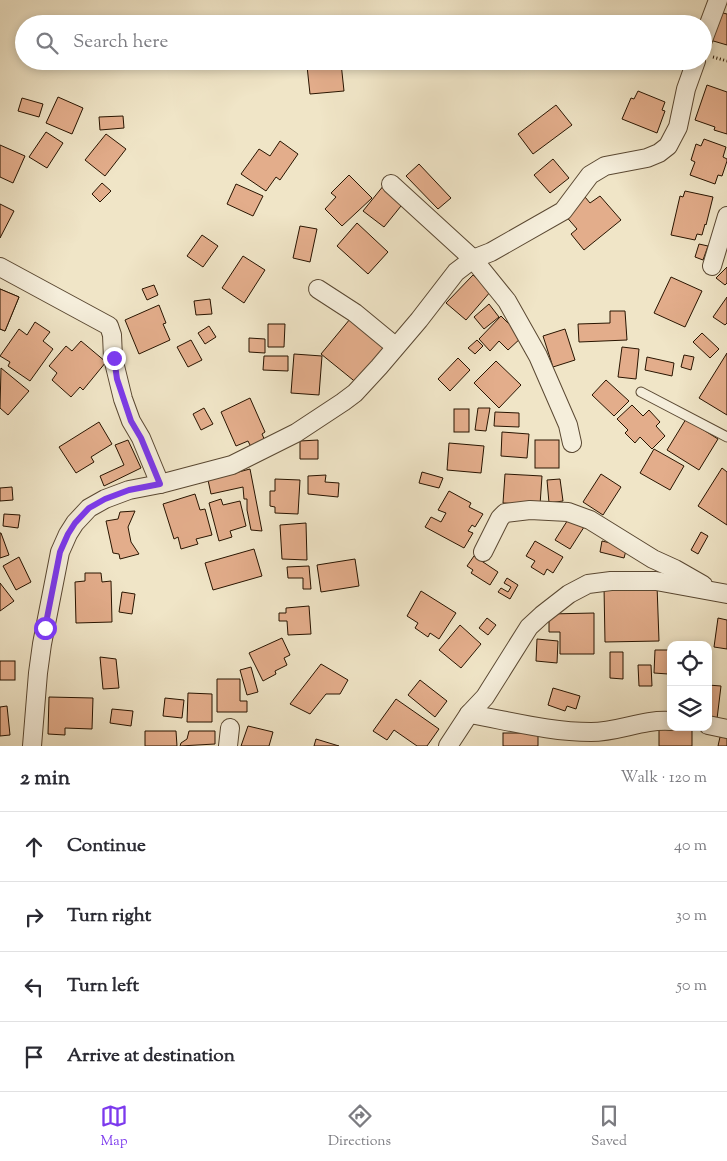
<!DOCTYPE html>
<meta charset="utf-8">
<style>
:root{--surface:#fff;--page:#f7f7f7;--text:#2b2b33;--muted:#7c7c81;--line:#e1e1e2;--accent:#7c3aed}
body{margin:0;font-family:"Sorts Mill Goudy",serif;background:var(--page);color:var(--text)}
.controls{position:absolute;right:15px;bottom:15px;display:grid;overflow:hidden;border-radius:10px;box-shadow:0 2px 8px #0003}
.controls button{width:45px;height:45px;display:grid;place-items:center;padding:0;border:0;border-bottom:1px solid var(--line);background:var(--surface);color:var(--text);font:25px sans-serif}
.stop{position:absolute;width:15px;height:15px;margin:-11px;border:4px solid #7c3aed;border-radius:50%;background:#fff}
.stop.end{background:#7c3aed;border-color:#fff;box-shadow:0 1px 5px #0008}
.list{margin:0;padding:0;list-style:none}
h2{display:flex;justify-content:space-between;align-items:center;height:65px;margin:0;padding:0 20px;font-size:21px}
h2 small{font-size:16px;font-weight:400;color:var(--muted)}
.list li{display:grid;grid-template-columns:32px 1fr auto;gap:15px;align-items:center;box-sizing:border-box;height:70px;padding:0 20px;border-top:1px solid var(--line)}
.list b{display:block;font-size:19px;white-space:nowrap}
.list em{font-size:16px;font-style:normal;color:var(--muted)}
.icon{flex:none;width:28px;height:28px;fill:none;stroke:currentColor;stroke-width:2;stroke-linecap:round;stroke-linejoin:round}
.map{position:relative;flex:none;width:727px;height:746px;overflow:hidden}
.search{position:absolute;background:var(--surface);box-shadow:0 2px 8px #0003;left:15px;right:15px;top:15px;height:55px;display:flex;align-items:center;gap:12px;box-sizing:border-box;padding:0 18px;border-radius:28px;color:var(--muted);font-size:19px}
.sheet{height:345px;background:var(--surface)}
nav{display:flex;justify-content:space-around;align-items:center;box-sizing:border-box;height:70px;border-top:1px solid var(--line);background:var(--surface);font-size:14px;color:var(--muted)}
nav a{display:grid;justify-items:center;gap:2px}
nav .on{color:var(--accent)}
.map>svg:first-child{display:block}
</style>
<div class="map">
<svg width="727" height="746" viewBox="0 0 727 746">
<rect width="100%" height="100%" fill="#f0e5c7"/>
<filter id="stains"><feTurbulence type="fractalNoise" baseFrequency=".004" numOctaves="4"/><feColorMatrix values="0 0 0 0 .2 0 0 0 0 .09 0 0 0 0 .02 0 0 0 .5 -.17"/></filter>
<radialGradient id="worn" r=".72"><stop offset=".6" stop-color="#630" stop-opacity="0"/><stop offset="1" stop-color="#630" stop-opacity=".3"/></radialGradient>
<g fill="#e3ad8b" stroke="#281400">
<path d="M719 12 727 14V45L710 40Z"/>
<path d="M123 61H140L141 68 124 69Z"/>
<path d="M341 63 344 91 310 94 307 66Z"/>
<path d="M707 85 727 92V134L714 130 715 127 695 120Z"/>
<path d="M638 91 665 102 662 110 665 111 657 133 622 119 631 98 634 99Z"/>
<path d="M58 97 83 108 72 134 46 123Z"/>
<path d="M22 98 43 104 39 117 18 111Z"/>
<path d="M556 105 572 125 533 154 518 134Z"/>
<path d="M123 116 124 128 100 130 99 117Z"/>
<path d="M46 132 63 143 47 168 29 157Z"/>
<path d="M106 134 126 149 105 176 85 160Z"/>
<path d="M704 139 726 147 723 157 727 159V161L722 176 718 175 715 184 690 175 695 162 691 160 696 144 701 146Z"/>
<path d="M280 141 298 154 280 180 276 177 266 191 241 174 259 149 270 156Z"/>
<path d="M0 145 25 156 13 183 0 177Z"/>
<path d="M553 159 569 178 550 193 534 175Z"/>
<path d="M419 164 451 198 438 209 406 176Z"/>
<path d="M349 175 372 198 342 226 325 209 336 197 331 193Z"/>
<path d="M102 183 111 191 100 202 92 194Z"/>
<path d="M236 184 263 196 253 216 227 204Z"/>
<path d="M384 185 405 201 384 227 363 211Z"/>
<path d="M685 191 713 197 706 225 705 224 702 235 697 234 695 240 671 235 680 196 683 197Z"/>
<path d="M600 196 621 220 584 250 571 234 577 229 564 214 585 197 590 203Z"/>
<path d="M0 204 14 211 0 238Z"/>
<path d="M357 223 388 252 368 274 337 246Z"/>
<path d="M300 226 317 229 310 262 293 258Z"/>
<path d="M202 235 218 246 203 267 187 256Z"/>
<path d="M699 244 708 246 703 260 695 257Z"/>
<path d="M243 256 265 270 244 303 222 288Z"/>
<path d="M727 267V283L725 285 716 278Z"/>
<path d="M473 275 491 291 466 320 446 303Z"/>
<path d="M671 277 702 291 685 327 654 313Z"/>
<path d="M154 285 158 295 147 300 142 289Z"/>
<path d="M0 289 19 297 5 331 0 329Z"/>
<path d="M0 289 19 297 5 331 0 329Z"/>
<path d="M727 297V323L725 325 713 317Z"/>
<path d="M210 299 212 314 196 315 194 301Z"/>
<path d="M489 304 499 317 484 329 474 317Z"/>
<path d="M159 305 166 323 163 324 170 340 139 354 125 320Z"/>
<path d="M610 311H625L627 340 579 342 578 324 610 323Z"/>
<path d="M501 316 522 337 508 350 499 341 490 351 479 339Z"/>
<path d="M350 319 387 350 358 384 321 354Z"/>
<path d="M35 322 50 332 43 341 53 349 30 381 8 366 10 362 0 356 19 329 27 335Z"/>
<path d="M268 324H285L284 347H268Z"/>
<path d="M209 326 216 337 205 344 198 333Z"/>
<path d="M565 329 575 360 553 367 543 336Z"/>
<path d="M702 333 719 349 710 358 693 342Z"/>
<path d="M249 338 265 339V353L249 352Z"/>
<path d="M191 340 202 360 188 367 177 347Z"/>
<path d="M477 340 483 346 475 354 468 348Z"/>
<path d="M81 341 106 362 83 390 80 387 71 397 52 380 57 373 49 366 66 346 72 351Z"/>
<path d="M622 347 639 349 636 379 618 377Z"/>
<path d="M727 353V415L699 398Z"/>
<path d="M294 354 322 356 319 395 291 393Z"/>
<path d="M684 355 694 357 691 370 681 367Z"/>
<path d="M264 356H288V371L263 370Z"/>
<path d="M647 357 674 363 672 376 645 370Z"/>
<path d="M458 358 470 370 450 391 438 379Z"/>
<path d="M496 361 521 385 499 408 474 383Z"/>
<path d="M1 368 29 391 8 415 0 408Z"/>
<path d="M606 380 629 401 614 416 592 395Z"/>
<path d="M250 398 265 432 262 434 265 441 251 447 248 441 236 446 221 412Z"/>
<path d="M632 405 643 416 649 410 660 422 656 426 665 436 652 449 640 437 635 443 625 433 628 430 617 419Z"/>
<path d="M204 408 213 424 201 430 193 414Z"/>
<path d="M478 408H490L486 431 475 430Z"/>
<rect x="454" y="409" width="15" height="23"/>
<path d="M495 412 519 413V427L494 426Z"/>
<path d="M686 419 718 439 699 470 667 450Z"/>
<path d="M99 422 112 444 91 457 94 462 76 473 59 447Z"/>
<path d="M502 432 529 434 527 458 501 456Z"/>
<path d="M128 440 141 468 104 486 100 476 124 465 115 445Z"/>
<path d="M318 440V459H300V441Z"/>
<rect x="535" y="440" width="24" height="28"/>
<path d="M449 443 484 446 481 473 447 470Z"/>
<path d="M654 449 684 466 670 490 640 473Z"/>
<path d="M722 468 727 472V525L698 506Z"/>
<path d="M250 469 262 531 251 530 247 510V499H244L243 487 211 494 208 480Z"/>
<path d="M422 472 443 478 439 488 419 483Z"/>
<path d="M505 474 542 476 540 505 503 503Z"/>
<path d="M601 474 621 487 603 515 583 502Z"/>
<path d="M326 475 325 482 339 483 338 497 308 494V476Z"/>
<path d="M275 479 300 480 298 514 275 513V507L270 506V491H275Z"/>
<path d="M560 479 563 501 549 503 547 480Z"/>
<path d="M12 487 13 500 0 501V488Z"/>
<path d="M449 491 471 503 469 507 483 514 475 527 472 525 468 531 473 533 464 548 425 527 431 517 441 522 446 513 438 510Z"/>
<path d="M195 494 200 510 205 509 212 535 196 539 198 544 181 549 178 537 174 539 163 504Z"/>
<path d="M221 499 223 505 240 501 246 526 230 531 232 537 219 541 209 503Z"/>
<path d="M135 511 128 527 131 542 139 554 120 559 119 554 113 553 106 521 118 519 120 512Z"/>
<path d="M4 514 20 515 18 528 3 526Z"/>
<path d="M571 515 586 524 570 549 555 540Z"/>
<path d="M306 523 307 560 282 559 280 525Z"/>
<path d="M701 532 708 536 698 554 691 550Z"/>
<path d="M0 533H1L9 555 0 558Z"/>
<path d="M535 541 563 557 553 573 547 569 544 575 531 567 535 561 526 556Z"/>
<path d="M602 541 627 547 624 558 600 552Z"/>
<path d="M254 549 262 576 213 590 205 563Z"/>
<path d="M474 556 498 572 490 585 471 573 473 570 467 566Z"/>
<path d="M19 557 31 582 16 590 3 566Z"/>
<path d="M355 559 359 586 321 592 317 565Z"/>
<path d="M309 566 311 589H303V578H288L287 567Z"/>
<path d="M85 573H101L102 582 111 581 112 622 76 623 75 582 85 581Z"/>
<path d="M507 578 518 585 510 599 498 592 501 588 508 592 511 587 504 583Z"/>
<path d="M0 583 14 601 0 611Z"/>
<path d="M657 585 659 641 605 642 604 587Z"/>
<path d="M421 591 456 613 439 639 430 633 428 637 415 628 418 623 407 616Z"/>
<path d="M122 592 135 594 132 614 119 612Z"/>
<path d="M309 606 311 634 288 635 287 621H279V613H286V608Z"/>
<path d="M594 613V654H560V632H549V614Z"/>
<path d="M487 618 496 625 488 635 479 628Z"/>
<path d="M718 618 727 620V649L714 647Z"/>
<path d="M460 625 481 644 461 668 439 650Z"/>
<path d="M282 638 290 655 284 658 287 665 275 671 276 674 263 681 249 653Z"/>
<path d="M537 639 558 641 557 663 536 661Z"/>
<path d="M655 650H669L668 674 654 673Z"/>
<path d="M610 652H623V679L610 678Z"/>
<path d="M100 657 116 659 119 688 103 689Z"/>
<rect x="0" y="661" width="15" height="19"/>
<path d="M321 664 348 680 340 694H326L310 714 290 704Z"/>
<path d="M638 665H651L652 686H639Z"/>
<path d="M251 667 258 692 247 695 240 670Z"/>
<path d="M217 679H240V701H247V712H217Z"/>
<path d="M420 680 447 701 435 717 408 695Z"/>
<path d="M708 685 721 686 717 719 708 718Z"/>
<path d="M553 688 580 696 576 709 567 706 565 711 548 705Z"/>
<path d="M188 693 212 694V722H187Z"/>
<path d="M49 697 93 698 92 729 65 728V735L48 734Z"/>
<path d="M165 698 184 700 182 718 163 716Z"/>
<path d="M396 699 439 729 427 746H417L394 730 387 740 373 731Z"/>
<path d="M7 706 10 735 0 736V707Z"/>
<path d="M112 709 133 711 131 726 110 723Z"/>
<path d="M659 724 671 727H692V746H659Z"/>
<path d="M248 726 273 732 269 746H241Z"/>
<path d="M145 731H176L177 746H145Z"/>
<path d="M189 731H215V744L180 746 181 743 187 739Z"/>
<rect x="503" y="733" width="35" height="13"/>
<path d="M720 737 727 738V746H718Z"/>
<path d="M316 739 339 746H314Z"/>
</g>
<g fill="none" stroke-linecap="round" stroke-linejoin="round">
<defs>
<path id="service" d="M641 392 727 437"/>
<g id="minor">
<path d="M703 40 718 0"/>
<path d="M391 184 473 259 507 301 538 356 568 425 572 443"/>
<path d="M712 266 727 216"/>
<path d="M0 267 109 326 112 335 113 358 123 399 131 421 141 438 160 484"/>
<path d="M318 289 355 313 395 346"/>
<path d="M483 552 500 518 505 513 530 510 568 512 590 520 653 559 675 569 703 585"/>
<path d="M469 714C510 721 550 732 591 732 619 732 642 719 671 721"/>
<path d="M708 725 727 729"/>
<path d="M32 746 38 673 42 644 60 552 68 534 75 523 89 508 105 499 129 490 160 484 232 465 296 433 343 402 355 393 379 367 419 320 456 272 473 259 491 252 563 211 590 175 605 166 647 158 659 153 668 146 678 127 686 89 696 61"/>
<path d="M228 746 230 728"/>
<path d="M448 746 469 714 485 697 529 627 542 615 569 594 588 584 611 581H656L727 594"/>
</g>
</defs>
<use href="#service" stroke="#5a4832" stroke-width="11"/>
<use href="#minor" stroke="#5a4832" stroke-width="20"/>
<path stroke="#281400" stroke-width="3" stroke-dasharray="1 2.5" stroke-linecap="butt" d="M713 57 727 61"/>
<use href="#service" stroke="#f5eedb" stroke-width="9"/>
<use href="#minor" stroke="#f5eedb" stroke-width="18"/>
</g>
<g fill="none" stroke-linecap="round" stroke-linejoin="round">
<path stroke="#7c3aed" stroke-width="6" d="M45 628 60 552 68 534 75 523 89 508 105 499 129 490 160 484 141 438 131 421 117 379 114 358"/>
</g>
<rect width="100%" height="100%" filter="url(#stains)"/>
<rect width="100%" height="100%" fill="url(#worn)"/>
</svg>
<div class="controls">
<button><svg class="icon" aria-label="locate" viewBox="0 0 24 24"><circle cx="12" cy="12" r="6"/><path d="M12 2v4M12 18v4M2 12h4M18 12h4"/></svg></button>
<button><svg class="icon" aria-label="layers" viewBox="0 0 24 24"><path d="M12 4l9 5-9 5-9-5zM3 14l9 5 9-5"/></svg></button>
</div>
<div class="stop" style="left:45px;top:628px"></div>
<div class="stop end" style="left:114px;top:358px"></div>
<div class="search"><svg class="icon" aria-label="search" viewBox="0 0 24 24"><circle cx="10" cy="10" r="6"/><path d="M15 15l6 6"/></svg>Search here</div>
</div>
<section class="sheet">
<h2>2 min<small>Walk · 120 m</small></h2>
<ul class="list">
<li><svg class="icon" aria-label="ahead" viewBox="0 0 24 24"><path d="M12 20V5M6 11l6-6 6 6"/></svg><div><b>Continue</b></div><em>40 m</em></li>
<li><svg class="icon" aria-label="right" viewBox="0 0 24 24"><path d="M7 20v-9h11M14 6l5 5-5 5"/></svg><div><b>Turn right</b></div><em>30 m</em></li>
<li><svg class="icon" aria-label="left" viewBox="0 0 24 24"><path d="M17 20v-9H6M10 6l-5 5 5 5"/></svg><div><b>Turn left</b></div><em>50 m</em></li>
<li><svg class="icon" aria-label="arrive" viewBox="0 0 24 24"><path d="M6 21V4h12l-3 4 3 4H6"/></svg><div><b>Arrive at destination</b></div></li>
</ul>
</section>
<nav>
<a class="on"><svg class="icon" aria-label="map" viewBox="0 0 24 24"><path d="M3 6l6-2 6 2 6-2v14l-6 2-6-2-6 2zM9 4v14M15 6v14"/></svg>Map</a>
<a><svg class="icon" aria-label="directions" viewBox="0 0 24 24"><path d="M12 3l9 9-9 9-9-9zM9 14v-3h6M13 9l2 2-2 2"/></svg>Directions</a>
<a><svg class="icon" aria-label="saved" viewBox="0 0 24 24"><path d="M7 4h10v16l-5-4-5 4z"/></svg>Saved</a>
</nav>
